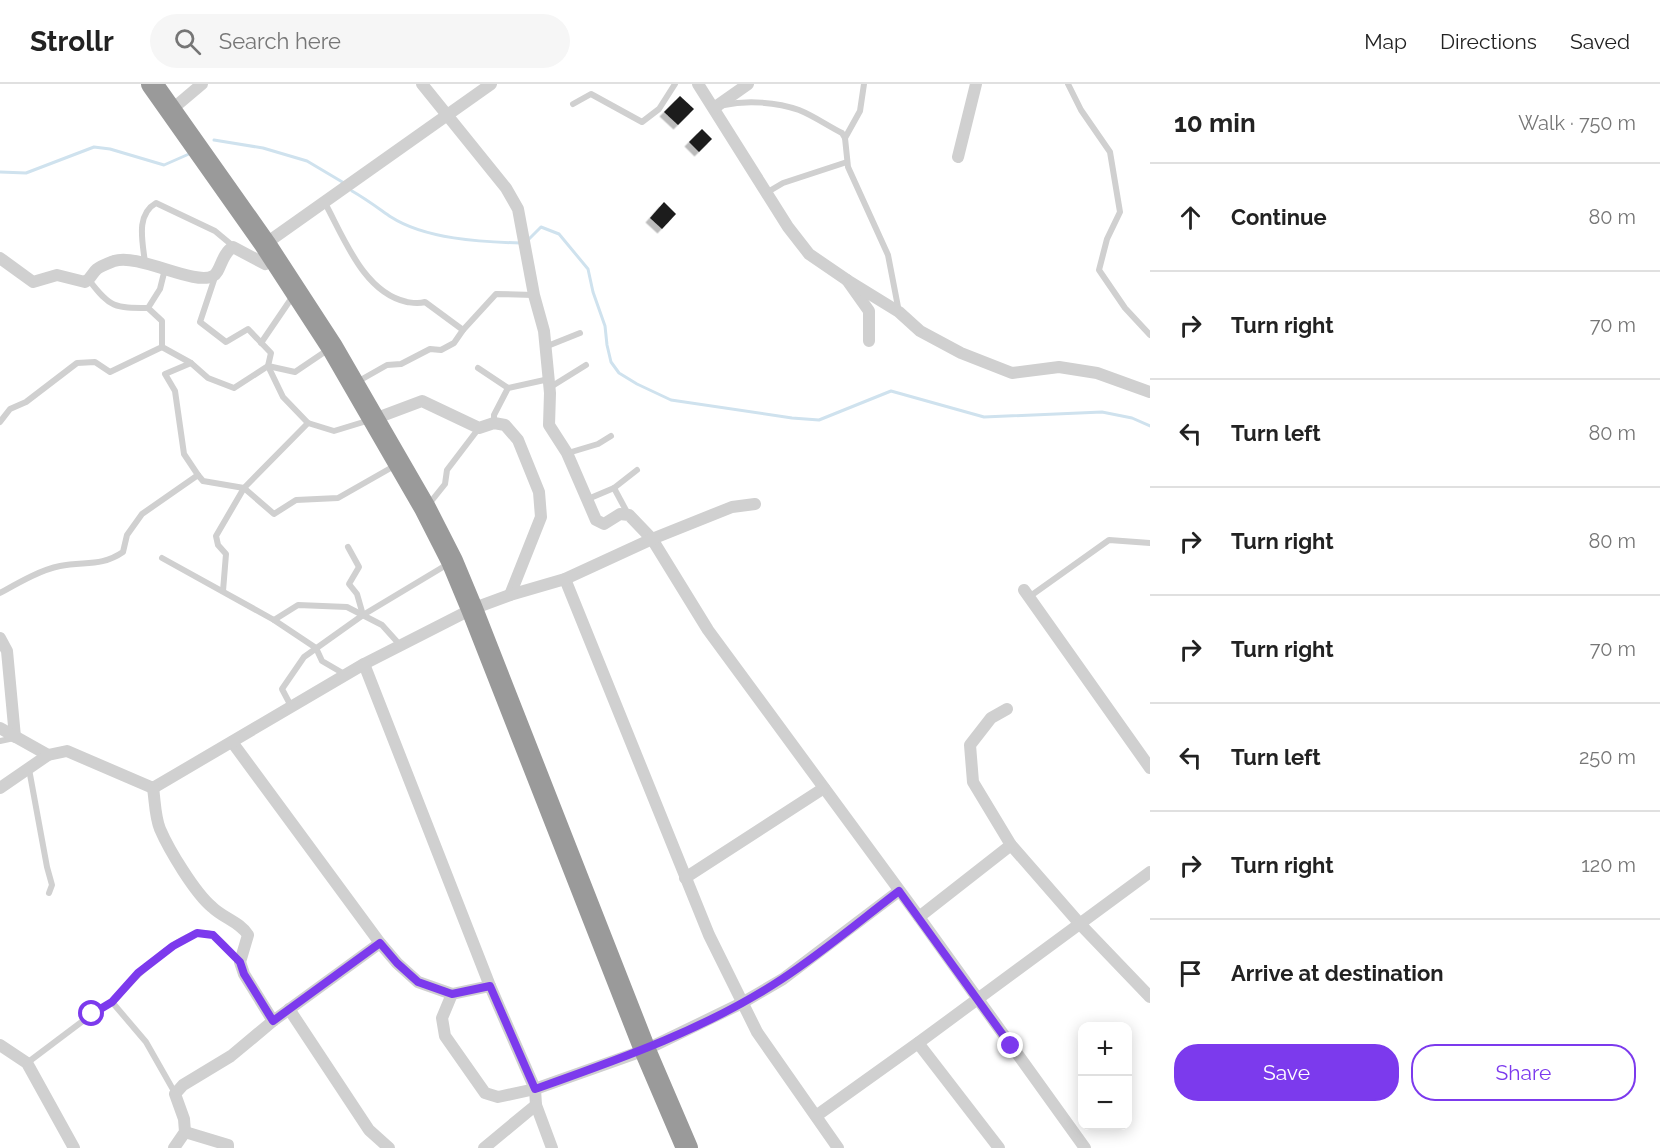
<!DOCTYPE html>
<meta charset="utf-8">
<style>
:root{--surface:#fff;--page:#f6f6f6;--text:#222;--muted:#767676;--line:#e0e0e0;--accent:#7c3aed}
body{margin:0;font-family:Raleway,sans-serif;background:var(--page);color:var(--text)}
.controls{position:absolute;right:18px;bottom:18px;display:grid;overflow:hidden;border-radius:12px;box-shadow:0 3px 15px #0003}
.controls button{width:54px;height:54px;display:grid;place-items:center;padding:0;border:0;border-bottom:2px solid var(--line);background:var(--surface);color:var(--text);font:30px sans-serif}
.stop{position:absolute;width:18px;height:18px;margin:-14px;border:4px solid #7c3aed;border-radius:50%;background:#fff}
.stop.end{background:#7c3aed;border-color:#fff;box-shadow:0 2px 6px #0008}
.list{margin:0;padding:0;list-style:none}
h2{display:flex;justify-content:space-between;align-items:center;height:78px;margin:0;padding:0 24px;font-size:26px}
h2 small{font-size:20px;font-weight:400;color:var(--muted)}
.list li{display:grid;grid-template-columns:39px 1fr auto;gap:18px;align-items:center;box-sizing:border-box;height:108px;padding:0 24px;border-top:2px solid var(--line)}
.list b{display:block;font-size:22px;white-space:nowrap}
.list em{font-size:20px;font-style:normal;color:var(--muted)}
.actions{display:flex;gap:12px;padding:18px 24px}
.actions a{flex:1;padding:14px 0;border:2px solid var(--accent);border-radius:24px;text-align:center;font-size:21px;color:var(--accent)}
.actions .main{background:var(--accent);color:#fff}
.icon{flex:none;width:33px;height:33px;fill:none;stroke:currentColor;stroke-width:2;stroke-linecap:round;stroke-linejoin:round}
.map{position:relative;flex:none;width:1150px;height:1064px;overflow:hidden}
header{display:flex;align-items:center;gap:36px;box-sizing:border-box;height:84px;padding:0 30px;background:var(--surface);border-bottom:2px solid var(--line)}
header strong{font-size:28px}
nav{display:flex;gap:33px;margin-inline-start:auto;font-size:21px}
.search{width:420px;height:54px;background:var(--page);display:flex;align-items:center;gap:15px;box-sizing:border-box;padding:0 21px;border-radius:33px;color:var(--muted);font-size:22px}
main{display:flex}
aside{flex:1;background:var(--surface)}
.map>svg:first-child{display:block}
</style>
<header>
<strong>Strollr</strong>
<div class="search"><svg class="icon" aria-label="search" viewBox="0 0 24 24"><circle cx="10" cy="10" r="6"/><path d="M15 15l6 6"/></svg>Search here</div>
<nav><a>Map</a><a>Directions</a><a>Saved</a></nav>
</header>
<main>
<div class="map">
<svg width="1150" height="1064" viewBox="0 0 1150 1064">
<defs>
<filter id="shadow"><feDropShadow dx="-4.5" dy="4.5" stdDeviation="0" flood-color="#0004"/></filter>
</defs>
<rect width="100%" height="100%" fill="#fff"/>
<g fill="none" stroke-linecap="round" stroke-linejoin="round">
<g stroke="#cfe2ee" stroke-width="3">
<path d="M214 56 263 64 307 77 344 99"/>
<path d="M0 88 26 89 94 63 110 65 164 81 189 70"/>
<path d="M352 107C366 115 378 124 391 133 425 155 481 158 521 159"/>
<path d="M529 155 541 143 559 150 588 185 593 208 605 242 607 261 611 278 619 289 637 300 671 316 792 334 819 336 891 307 984 333 1102 328 1132 334 1150 342"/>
</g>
</g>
<g fill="#1a1a1a" filter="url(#shadow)">
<path d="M680 12 694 25 678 41 664 28Z"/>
<path d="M702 45 712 55 699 68 689 58Z"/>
<path d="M664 118 676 130 662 145 650 134Z"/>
</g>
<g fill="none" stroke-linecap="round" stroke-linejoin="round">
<g stroke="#d0d0d0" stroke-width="6">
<path d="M1068 0 1081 26 1110 68 1120 128 1107 155 1099 186 1125 224 1150 251"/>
<path d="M573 20 591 10 642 38 659 25 675 0"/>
<path d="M724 21C747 16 777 18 799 26 814 32 828 42 842 49L845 54 848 83 888 171 899 228"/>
<path d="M845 54 860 27 864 0"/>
<path d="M766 109 783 99 847 78"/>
<path d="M325 119C344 154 364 209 407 218 414 219 418 220 425 218L463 246"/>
<path d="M145 179C143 159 135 131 156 119L215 147 233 162"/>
<path d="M216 190 200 238 226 258 248 245 271 269 268 282 283 313 308 339 334 347 370 336"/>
<path d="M148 224 160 205 165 185"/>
<path d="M261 259 293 212"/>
<path d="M162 263 191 279 208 294 234 304 268 282 295 288 329 265"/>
<path d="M545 263 580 249"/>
<path d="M191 279 165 290 175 307 184 370 198 391"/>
<path d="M478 284 508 304"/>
<path d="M357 298 387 281 401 280 430 265 441 266 454 259 463 246 496 210 534 211"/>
<path d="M549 304 586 281"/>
<path d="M0 338 10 325 26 318 77 279 95 278 110 288 162 263V237L148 224C115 224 110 224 89 196"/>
<path d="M494 339V331L508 304 549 295"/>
<path d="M568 369 598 360 611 352"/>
<path d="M614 404 628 430"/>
<path d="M588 415 614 404 637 386"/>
<path d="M429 420 445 400 447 386 479 344"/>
<path d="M348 463 359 483 349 500 357 510 363 531"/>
<path d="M162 474 274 536 298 521 347 523 382 541 400 561"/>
<path d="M223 507 226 470 218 461 216 452 244 404 308 339"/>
<path d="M0 509C18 499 40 486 60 482 85 477 101 483 123 468L127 451 142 430 198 391 203 397 244 404 274 430 296 416 338 414 396 381"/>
<path d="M1029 513 1109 456 1150 459"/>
<path d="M274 536 316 564 322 577 346 591"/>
<path d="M291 622 282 605 304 573 363 531 448 480"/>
<path d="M0 657 14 654"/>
<path d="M29 685 47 783 52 801 49 809"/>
<path d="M27 979 92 930 112 918"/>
<path d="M175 1009 146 958 112 918C130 900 184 837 213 851 222 856 232 870 240 877"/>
</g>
<g stroke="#d0d0d0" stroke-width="12">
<path d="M422 0 506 104 518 125 534 211 544 247 550 309 549 341 567 369 596 436 604 440 620 430 629 431 652 455 708 546 919 833 1085 1064"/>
<path d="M698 0 788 143 809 170 847 196 869 227V257"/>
<path d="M714 24 748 0"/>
<path d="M170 27 202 0"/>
<path d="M958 73 976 0"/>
<path d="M265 160 491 0"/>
<path d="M0 174 33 198 57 191 85 198C91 195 92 189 97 185 101 182 109 179 114 177 139 169 194 202 213 192 221 188 221 170 233 163L265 180 272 172"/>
<path d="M847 196 899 228 920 247 961 269 1012 289 1059 283 1097 289 1150 308"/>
<path d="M374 335 422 317 479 344 494 339 505 341 518 356 539 408 541 433 510 511"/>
<path d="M565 495 709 851 757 948 838 1064"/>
<path d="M1024 506 1150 684"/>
<path d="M0 554 7 567 15 653"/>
<path d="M364 580 490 902 535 1005 536 1021 552 1064"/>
<path d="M1007 625 991 634 970 661 973 698 1011 761 1080 840 1150 913"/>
<path d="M0 644 48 671"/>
<path d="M232 658 380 859 397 879 418 898 452 910 490 902"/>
<path d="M0 704 48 671 67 667 153 704 364 580 472 525 510 511 565 495 652 455 732 423 755 420"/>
<path d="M153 704C155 717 155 733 160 745 169 766 195 809 212 823 223 834 240 838 248 851L240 878 244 890 273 937"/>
<path d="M685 794 824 704"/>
<path d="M919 833 1011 761"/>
<path d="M452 910 442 934 445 952 485 1009 498 1013 535 1005 645 966 742 919 783 895 899 807"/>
<path d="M289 925 369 1046 389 1064"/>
<path d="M918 959 999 1064"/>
<path d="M0 961 27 979 74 1064"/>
<path d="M816 1032 918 959 1150 788"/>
<path d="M185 1048 228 1061V1064"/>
<path d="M174 1064 185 1048 184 1035 175 1010 183 1001 231 972 273 937 380 859"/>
<path d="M484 1064 536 1021"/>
</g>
<path stroke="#9a9a9a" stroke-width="22" d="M152 0 265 160 332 263 425 424 452 477 472 525 645 966 687 1064"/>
</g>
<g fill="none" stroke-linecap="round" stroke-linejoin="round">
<path stroke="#7c3aed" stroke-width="8" d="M92 930 112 918 138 889 173 862 197 849 213 851 240 878 244 890 273 937 380 859 397 879 418 898 452 910 490 902 535 1005C620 975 706 945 782 895 822 869 861 836 899 807L1011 962"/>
</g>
</svg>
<div class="controls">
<button>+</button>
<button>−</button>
</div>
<div class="stop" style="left:92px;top:930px"></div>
<div class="stop end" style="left:1011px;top:962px"></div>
</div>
<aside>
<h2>10 min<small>Walk · 750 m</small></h2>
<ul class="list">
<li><svg class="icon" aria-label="ahead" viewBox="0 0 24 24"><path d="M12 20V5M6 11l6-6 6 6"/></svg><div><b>Continue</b></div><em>80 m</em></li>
<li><svg class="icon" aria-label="right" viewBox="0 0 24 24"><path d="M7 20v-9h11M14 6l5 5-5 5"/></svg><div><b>Turn right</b></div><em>70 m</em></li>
<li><svg class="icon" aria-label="left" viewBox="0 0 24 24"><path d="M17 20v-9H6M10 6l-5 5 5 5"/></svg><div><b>Turn left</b></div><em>80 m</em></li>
<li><svg class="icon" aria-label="right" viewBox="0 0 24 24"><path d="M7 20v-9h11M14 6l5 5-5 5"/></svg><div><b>Turn right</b></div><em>80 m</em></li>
<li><svg class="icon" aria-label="right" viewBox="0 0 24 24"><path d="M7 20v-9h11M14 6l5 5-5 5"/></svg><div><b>Turn right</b></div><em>70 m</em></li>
<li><svg class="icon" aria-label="left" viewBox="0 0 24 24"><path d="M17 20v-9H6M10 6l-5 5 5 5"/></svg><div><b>Turn left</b></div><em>250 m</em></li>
<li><svg class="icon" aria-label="right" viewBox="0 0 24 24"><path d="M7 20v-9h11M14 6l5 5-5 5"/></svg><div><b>Turn right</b></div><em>120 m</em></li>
<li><svg class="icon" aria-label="arrive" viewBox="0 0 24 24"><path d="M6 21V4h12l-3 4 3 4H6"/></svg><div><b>Arrive at destination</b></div></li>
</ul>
<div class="actions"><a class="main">Save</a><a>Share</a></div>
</aside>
</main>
